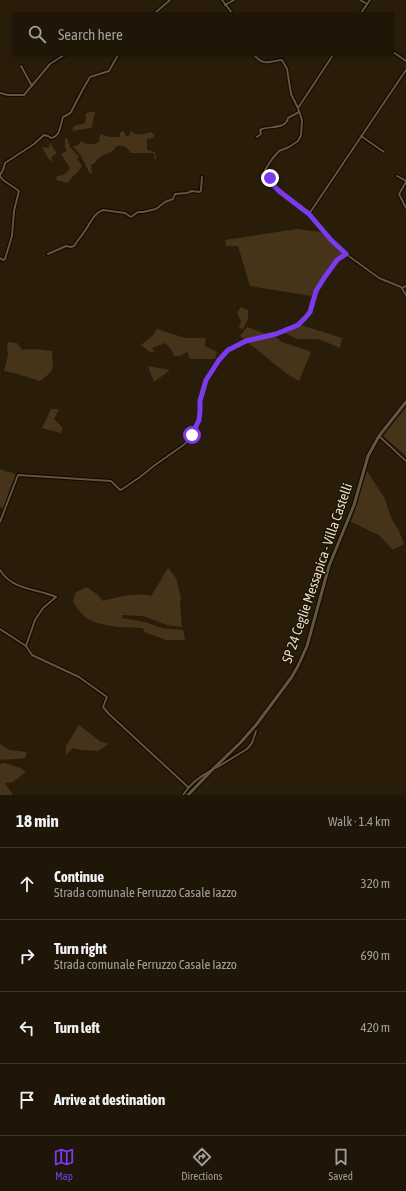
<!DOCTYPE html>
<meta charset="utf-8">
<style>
:root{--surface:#1f1608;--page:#271f12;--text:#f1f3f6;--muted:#a19f9c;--line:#3c3529;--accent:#7c3aed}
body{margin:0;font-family:"Asap Condensed",sans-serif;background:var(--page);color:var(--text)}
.stop{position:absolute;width:12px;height:12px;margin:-9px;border:3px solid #7c3aed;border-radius:50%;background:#fff}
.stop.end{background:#7c3aed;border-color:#fff;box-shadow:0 1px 4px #0008}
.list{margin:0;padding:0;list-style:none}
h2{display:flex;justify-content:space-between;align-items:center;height:52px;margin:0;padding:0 16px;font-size:17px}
h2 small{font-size:13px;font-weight:400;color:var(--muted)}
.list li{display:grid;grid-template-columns:26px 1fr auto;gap:12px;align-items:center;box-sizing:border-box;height:72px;padding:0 16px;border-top:1px solid var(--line)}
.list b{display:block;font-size:15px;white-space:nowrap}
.list p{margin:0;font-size:13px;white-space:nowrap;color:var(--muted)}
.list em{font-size:13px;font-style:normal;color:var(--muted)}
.icon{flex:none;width:22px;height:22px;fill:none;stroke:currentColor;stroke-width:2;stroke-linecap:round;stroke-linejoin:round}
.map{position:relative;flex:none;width:406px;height:795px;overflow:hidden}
.search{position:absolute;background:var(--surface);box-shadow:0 2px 6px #0003;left:12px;right:12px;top:12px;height:44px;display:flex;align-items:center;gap:10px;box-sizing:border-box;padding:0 14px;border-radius:0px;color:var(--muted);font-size:15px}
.sheet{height:340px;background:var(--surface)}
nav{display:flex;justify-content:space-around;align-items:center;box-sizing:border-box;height:56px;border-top:1px solid var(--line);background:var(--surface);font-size:11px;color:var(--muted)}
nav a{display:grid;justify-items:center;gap:2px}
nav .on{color:var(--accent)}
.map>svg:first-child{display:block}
</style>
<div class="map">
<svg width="406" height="795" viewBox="0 0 406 795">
<rect width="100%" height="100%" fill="#291d0a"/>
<g fill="#453419">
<path d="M89 112H94L96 114 94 115 92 127 90 128 72 131C74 123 79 126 85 123L86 113H88Z"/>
<path d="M121 131 124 132 126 136H129L131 131C136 136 144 135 150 132L154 134V136L153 138 147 139V150L155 152 156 159 155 160 154 153H131C127 147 124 145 117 146 111 154 105 153 99 158 96 161 96 163 91 165L92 174 89 172 81 156 73 146 78 145 81 141C85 145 94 145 99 142L100 134 110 137H119Z"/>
<path d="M65 138H67L70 147 79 157 77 159 82 166 77 173 73 176 68 183 56 180 57 176C64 176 67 173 70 168L61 154 67 151 65 147Z"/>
<path d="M50 143 56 152V154L52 156V162C49 160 44 151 42 147L49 148Z"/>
<path d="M297 229 320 232 342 254 329 266 311 296 250 286 238 246H226L225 240Z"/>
<path d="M241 307 248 310V319L243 329 239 328 241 321 237 313Z"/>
<path d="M301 325 342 338 340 348 319 339H297L285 333Z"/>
<path d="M247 327 277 338 282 342 311 352 299 381 287 374 240 336Z"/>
<path d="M157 329 185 338H206L205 346 217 352 215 359H190L187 352 180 356H174L171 349 165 343 152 348 155 353 148 351 141 345 153 335Z"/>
<path d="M8 342 17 343 22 350 33 349 52 351C53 370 56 369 40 381L14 373 4 371 8 355 7 349Z"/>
<path d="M148 366 170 370 154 382Z"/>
<path d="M406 407V456L383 436Z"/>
<path d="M51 409H59L54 419 63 428 61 433 42 428Z"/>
<path d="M0 469C6 472 11 471 16 475L9 491 4 510 0 506Z"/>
<path d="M367 471 385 499 391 518 399 531 404 544 393 550 379 535 351 522Z"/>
<path d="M168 568 176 578 181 598 180 605 182 627 167 625 143 616 122 615V618L145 622 162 628 183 630 185 640H166L144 632 143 628C125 627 97 628 83 615 79 611 76 606 73 602L75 593 86 587 97 594 103 601C119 597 135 592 151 596Z"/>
<path d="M79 725 101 742 109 744 98 751 81 750 73 748 66 755V746Z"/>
<path d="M0 744 9 750 27 752 25 758 4 760 0 759Z"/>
<path d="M5 763 20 768 26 772 13 782 5 783 13 795H0V764Z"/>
</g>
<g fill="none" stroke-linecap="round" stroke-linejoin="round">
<defs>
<g id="minor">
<path d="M222 0 232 13"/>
<path d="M360 0 367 4"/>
<path d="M225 5 234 0"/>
<path d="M155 13 170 0"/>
<path d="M361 13 370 0"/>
<path d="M393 52 406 61"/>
<path d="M254 55C265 67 268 61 282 60L287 69 291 94 298 108 302 120 301 135 298 141 289 147 279 151 272 159 265 170 266 173 273 185 279 191 309 214 331 240 346 254 379 278 401 287 406 295"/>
<path d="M21 66 32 86"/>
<path d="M0 93 8 95H24L50 64 64 55"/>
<path d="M298 108 333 55"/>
<path d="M361 136 384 152"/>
<path d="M257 137 261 134 260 130 262 129C271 126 286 129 288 118L299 112"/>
<path d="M0 175 3 170 5 163 34 144 44 135 48 136 51 138C61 136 60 125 63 117L69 114 71 112 83 89 90 77 109 71 118 55"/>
<path d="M0 176 3 180 19 191 14 211 12 236 5 259 3 260 0 258"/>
<path d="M397 176 406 181"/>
<path d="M406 182 399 194 406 208"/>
<path d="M309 214 406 70"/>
<path d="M48 254 66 246 71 247 74 246C77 241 81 237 84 232 90 225 93 213 103 210L125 213 131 217 138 212H143L156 209 165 202 173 199 175 194 187 193 192 191 200 192 201 190 202 177"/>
<path d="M402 288 406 286"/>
<path d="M379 436 406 461"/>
<path d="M0 522 18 475 111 481 119 489 121 490 140 477 155 465 185 444 192 435 199 420 201 412 200 401 206 380 213 368 228 349 246 341 276 334 298 325 305 319 310 311 316 291 324 278 337 260 346 254"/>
<path d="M0 570C13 591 36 588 56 597L43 608 35 620 26 646"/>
<path d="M0 629 26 646 32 655 79 677 107 697 103 707 109 714 188 787"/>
<path d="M216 768 247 749 252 743 256 731"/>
<path d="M183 795C190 784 199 777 210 771"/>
</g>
<path id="secondary" d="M188 795 212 770 241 742 256 725 291 678 298 666 307 646 329 566 354 505 368 456 379 436 406 402"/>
</defs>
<use href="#minor" stroke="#110700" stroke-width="4"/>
<use href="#secondary" stroke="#110700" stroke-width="5"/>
<use href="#minor" stroke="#635541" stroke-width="2"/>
<use href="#secondary" stroke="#635541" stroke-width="3"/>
</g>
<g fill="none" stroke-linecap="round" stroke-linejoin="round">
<path stroke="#7c3aed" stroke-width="5" d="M192 435 199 420 200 412V401L206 380 219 360 228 350 246 341 276 334 298 325 305 318 310 312 316 291 324 278 337 260 346 254 331 240 309 214 279 191 273 185 270 178"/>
</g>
<g text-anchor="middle" stroke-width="3" stroke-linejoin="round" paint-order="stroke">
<g font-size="14" fill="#e4dbd0" stroke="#1f1403">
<text transform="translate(317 573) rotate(-71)" y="5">SP 24 Ceglie Messapica - Villa Castelli</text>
</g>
</g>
</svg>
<div class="stop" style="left:192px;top:435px"></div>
<div class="stop end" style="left:270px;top:178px"></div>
<div class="search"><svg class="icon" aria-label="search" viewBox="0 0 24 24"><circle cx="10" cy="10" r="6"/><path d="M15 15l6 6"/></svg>Search here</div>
</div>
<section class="sheet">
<h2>18 min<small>Walk · 1.4 km</small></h2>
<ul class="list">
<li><svg class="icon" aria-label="ahead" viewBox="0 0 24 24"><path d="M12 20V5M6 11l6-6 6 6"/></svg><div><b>Continue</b><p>Strada comunale Ferruzzo Casale Iazzo</p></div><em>320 m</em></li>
<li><svg class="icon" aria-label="right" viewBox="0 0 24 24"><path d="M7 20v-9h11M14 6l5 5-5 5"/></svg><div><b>Turn right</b><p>Strada comunale Ferruzzo Casale Iazzo</p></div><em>690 m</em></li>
<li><svg class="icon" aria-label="left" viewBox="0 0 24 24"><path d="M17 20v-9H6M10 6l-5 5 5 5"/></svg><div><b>Turn left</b></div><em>420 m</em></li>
<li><svg class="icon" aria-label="arrive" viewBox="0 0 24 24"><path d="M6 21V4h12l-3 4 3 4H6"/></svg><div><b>Arrive at destination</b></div></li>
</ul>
</section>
<nav>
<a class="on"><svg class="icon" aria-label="map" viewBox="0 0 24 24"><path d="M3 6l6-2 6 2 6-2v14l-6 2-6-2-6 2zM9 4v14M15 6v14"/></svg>Map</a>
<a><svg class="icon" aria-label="directions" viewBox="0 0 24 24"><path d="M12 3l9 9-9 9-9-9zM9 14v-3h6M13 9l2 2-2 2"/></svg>Directions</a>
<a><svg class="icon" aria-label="saved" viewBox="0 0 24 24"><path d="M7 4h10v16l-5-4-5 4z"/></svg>Saved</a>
</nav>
